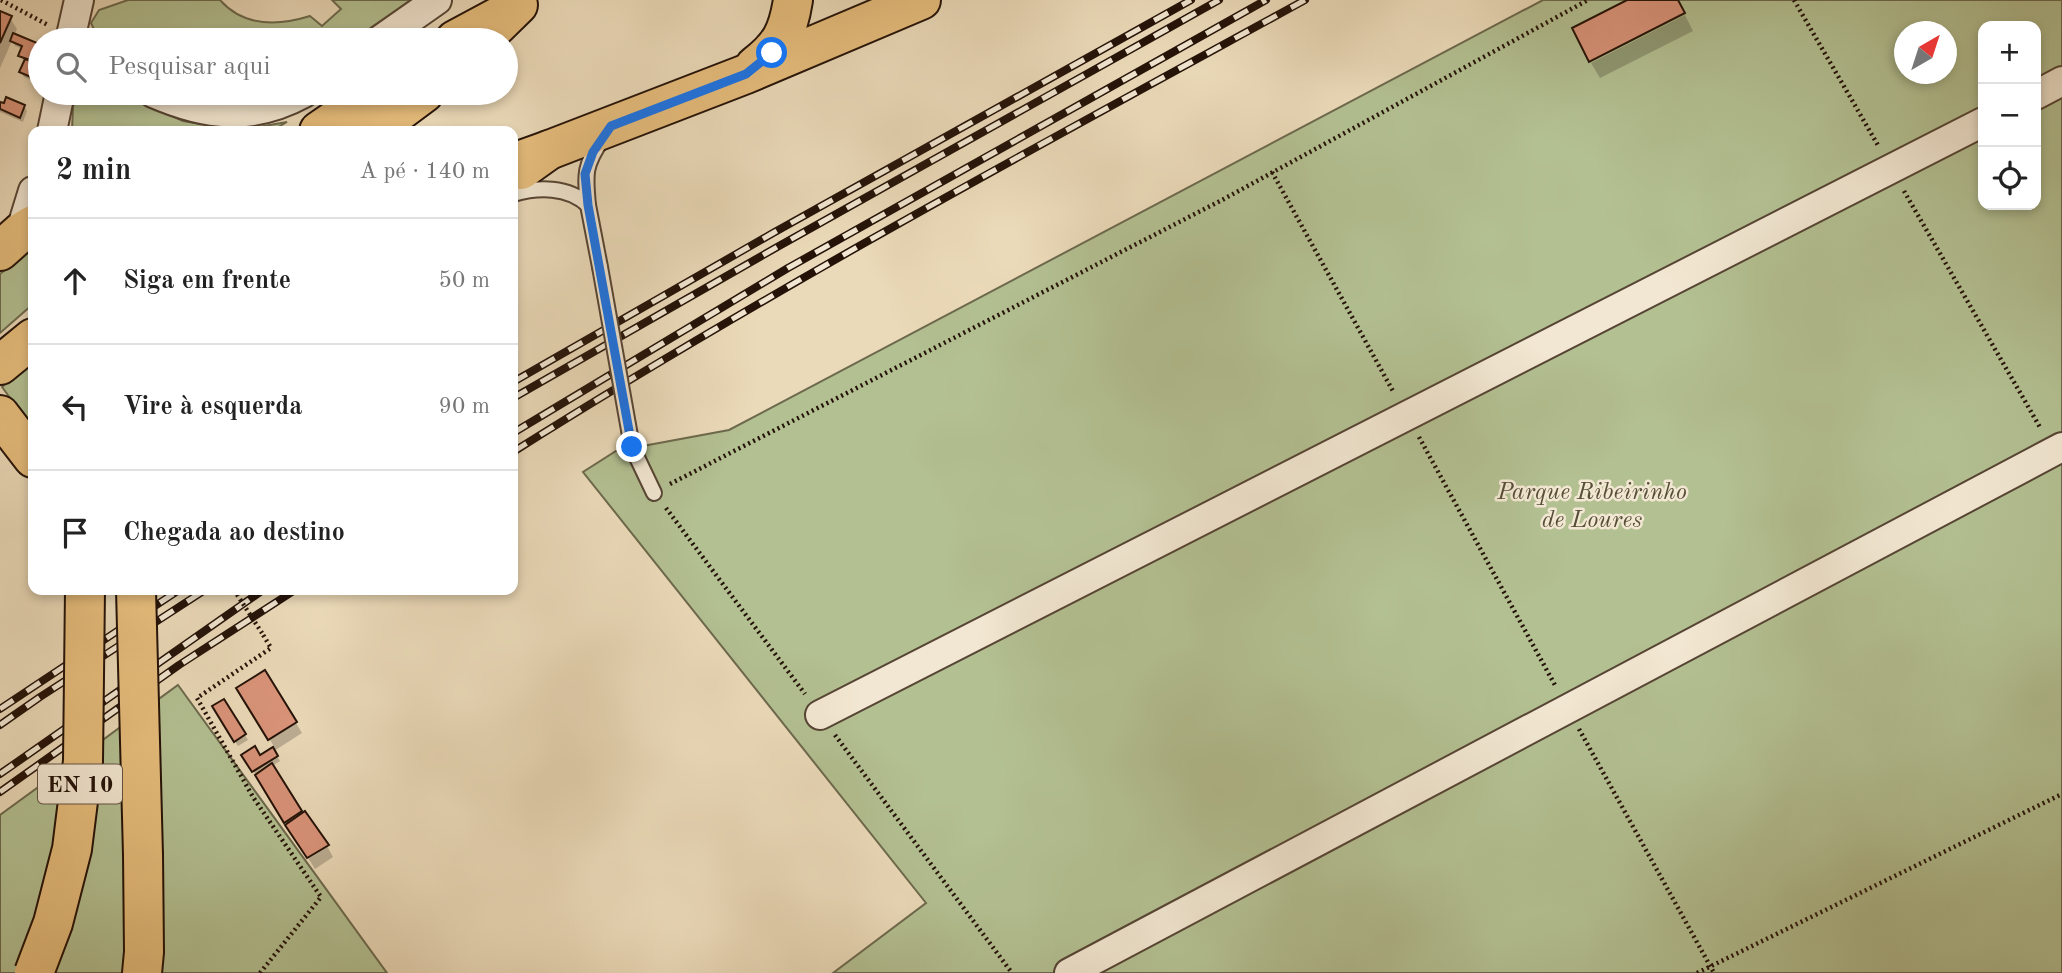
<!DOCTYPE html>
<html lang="pt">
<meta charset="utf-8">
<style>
:root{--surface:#fff;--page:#f6f6f6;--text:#222;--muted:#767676;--line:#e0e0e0}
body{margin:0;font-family:"Old Standard TT",serif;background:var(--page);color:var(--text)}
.controls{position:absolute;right:21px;top:21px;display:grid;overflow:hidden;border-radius:14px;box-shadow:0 4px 10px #0003}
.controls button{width:63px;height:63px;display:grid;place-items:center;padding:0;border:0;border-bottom:2px solid var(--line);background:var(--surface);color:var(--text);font:35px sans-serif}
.compass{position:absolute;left:1894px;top:21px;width:63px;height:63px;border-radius:50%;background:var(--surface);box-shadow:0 4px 10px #0003;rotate:39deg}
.stop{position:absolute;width:21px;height:21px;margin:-16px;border:5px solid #1a73e8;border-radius:50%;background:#fff}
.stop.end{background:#1a73e8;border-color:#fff;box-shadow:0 2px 7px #0008}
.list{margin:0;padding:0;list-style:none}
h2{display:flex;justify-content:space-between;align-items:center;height:91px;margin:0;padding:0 28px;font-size:30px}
h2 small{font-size:23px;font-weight:400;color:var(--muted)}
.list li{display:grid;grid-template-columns:46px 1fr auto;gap:21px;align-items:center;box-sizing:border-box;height:126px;padding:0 28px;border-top:2px solid var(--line)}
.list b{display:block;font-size:26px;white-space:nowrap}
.list em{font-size:23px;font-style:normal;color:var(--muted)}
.icon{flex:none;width:38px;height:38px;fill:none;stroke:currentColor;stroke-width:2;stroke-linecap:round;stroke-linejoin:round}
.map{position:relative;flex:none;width:2062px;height:973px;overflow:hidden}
.search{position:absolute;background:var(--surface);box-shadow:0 4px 10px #0003;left:28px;top:28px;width:490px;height:77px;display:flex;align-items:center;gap:18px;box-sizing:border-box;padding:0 24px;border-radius:38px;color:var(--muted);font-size:26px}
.panel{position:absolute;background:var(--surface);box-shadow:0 4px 10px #0003;left:28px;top:126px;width:490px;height:469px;border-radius:14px}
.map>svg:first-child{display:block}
</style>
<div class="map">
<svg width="2062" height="973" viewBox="0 0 2062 973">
<rect width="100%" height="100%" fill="#ebdab9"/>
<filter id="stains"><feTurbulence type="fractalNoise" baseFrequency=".00286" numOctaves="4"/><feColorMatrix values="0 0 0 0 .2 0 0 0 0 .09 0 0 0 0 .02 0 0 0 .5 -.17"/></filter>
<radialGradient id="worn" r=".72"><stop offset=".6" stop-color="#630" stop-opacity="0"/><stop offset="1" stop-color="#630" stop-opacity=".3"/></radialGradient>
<g fill="#b3c092" stroke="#6c694d" stroke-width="2" fill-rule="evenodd">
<path d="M128 0H220C244 27 278 26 310 16L322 26 341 9 332 0H411L353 40H99L91 23 99 10Z"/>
<path d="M1543 0H2062V973H833L926 903 583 472 616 451 729 430ZM1983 26H2036V205H1983ZM1904 32H1946V74H1904Z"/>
<path d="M81 93H120L183 121 241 130 287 122 271 131H72L73 106Z"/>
<path d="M32 248H33V304L0 333V274Z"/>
<path d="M33 360V429L2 387Z"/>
<path d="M178 685 387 973H0V815Z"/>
</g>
<g fill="#0003">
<path d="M0 13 10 18 17 29 14 36 36 45 39 50 33 63 40 66V84L24 77 21 72 25 62 20 56 23 49 15 46 12 41 0 68Z"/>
<path d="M1685 15 1693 31 1600 78 1591 63Z"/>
<path d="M0 104 24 106 27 111 23 122 0 112Z"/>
<path d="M245 699 296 723 302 733 274 751 280 761 272 766 302 815 327 846 333 857 315 869 243 755 260 757 275 748Z"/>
<path d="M223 701 248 740 238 746 214 707Z"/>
</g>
<g fill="#da947a" stroke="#241208" stroke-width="2">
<path d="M1627 0H1678L1685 13 1589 62 1572 28Z"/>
<path d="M0 11 12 16 0 43Z"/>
<path d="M13 33 37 43 30 60 18 56 22 46 10 41Z"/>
<path d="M25 59 40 64 38 80 19 72Z"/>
<path d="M6 97 25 105 20 118 0 109V102L4 103Z"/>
<path d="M265 670 297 722 268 740 236 688Z"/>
<path d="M224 699 246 734 234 742 212 706Z"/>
<path d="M255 746 260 755 273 747 278 756 252 772 241 755Z"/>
<path d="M272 763 302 811 284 823 255 775Z"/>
<path d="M305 811 329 845 307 858 285 825Z"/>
</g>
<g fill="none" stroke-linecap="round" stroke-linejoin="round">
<defs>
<g id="lane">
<path d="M513 194C538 187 568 186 588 205 585 174 584 165 603 138"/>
<path d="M588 205 600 267"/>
<path d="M632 447 654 493"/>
</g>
<g id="street">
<path d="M70 40 79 0"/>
<path d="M380 40 437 0"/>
<path d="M153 93C206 116 251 122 304 93"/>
<path d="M2036 95 2062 81"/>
<path d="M52 131 60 93"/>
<path d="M20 233 33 191"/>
<path d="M820 715 1983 122"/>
<path d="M1069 973 2062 447"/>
</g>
<g id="primary">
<path d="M455 40 509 11"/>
<path d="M755 66C781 46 788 32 793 0"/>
<path d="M319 131 374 93"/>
<path d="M521 170 549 150 746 74 921 0"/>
<path d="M0 251 20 233 33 225"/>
<path d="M0 365 33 338"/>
<path d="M0 415 33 458"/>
</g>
<g id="highway">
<path d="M482 40 518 5"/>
<path d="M373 131 424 93"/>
<path d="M513 163 549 150"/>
<path d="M142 973 144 952 143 855"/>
</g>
</defs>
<use href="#lane" stroke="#564434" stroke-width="18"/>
<use href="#street" stroke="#564434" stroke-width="32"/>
<use href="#primary" stroke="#241208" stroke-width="42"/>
<use href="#highway" stroke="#241208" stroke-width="42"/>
<g stroke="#241208" stroke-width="4.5" stroke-dasharray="2 3.5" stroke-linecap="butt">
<path d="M1 0 48 25"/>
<path d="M1794 0 1879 147"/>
<path d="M1272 172 1394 393"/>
<path d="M1904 191 2041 429"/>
<path d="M1419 437 1556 687"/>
<path d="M670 484 1222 200 1588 0"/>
<path d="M666 508 805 694"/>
<path d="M1579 729 1714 973"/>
<path d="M835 735 1012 973"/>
<path d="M260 973 321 897 253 797 197 698 271 648 262 633"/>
<path d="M1697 973 2062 794"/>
</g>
<use href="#lane" stroke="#f2e7d2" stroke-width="14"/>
<use href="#street" stroke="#f2e7d2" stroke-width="28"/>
<use href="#primary" stroke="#e6bd7c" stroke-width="38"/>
<use href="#highway" stroke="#e6bd7c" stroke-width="38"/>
<defs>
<g id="rail">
<path d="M513 382 773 233 1191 0"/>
<path d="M513 398 779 246 1219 0"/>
<path d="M513 433 788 268 1266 0"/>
<path d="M513 452C770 290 1038 146 1305 0"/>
<path d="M0 709 179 590"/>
<path d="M0 725 40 697 205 590"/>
<path d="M0 774 263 590"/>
<path d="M0 792 179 665 295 590"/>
</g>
</defs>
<use href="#rail" stroke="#241208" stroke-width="8"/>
<use href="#rail" stroke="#f2e7d2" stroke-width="5" stroke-dasharray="16" stroke-linecap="butt"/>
<defs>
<path id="lane-bridge" d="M600 267 632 447"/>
<g id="highway-bridge">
<path d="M136 590 143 855"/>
<path d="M34 973 53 923 72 849 83 761 85 590"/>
</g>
</defs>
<use href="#lane-bridge" stroke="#564434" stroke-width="18" stroke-linecap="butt"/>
<use href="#highway-bridge" stroke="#241208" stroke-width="42" stroke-linecap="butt"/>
<path stroke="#241208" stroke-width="4.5" stroke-dasharray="2 3.5" stroke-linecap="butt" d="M234 590 262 633"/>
<use href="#lane-bridge" stroke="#f2e7d2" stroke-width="14"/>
<use href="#highway-bridge" stroke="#e6bd7c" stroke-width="38"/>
</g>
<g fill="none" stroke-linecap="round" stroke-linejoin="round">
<path stroke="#1a73e8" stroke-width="9" d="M632 447 588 205 585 174 593 152 611 126 746 74 772 53"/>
</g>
<g text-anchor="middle" stroke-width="5" stroke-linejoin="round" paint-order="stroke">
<rect fill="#f2e7d2" stroke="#625245" stroke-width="2" x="38" y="764.5" width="84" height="39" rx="5"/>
<g font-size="23" font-weight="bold" fill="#241208">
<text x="80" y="792">EN 10</text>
</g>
<g font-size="24" font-style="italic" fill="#564f38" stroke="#f2e7d2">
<text x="1592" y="499">Parque Ribeirinho<tspan x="1592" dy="28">de Loures</tspan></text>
</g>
</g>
<rect width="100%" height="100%" filter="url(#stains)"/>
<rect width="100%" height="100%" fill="url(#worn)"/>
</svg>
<div class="controls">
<button>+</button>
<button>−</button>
<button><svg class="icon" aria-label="locate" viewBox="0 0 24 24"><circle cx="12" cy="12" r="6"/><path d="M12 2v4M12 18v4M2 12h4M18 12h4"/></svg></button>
</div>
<svg class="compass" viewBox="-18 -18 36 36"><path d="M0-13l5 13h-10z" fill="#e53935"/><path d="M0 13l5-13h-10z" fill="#767676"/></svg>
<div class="stop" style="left:772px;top:53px"></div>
<div class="stop end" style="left:632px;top:447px"></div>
<div class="search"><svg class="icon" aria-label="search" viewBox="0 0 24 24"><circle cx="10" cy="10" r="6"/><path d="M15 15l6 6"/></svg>Pesquisar aqui</div>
<section class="panel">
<h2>2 min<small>A pé · 140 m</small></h2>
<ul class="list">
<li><svg class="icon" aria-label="ahead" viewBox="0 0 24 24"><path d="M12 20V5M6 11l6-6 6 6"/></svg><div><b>Siga em frente</b></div><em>50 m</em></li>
<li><svg class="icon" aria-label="left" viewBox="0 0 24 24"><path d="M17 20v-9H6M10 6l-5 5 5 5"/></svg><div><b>Vire à esquerda</b></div><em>90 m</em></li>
<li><svg class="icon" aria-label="arrive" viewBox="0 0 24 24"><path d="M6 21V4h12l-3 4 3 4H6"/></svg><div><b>Chegada ao destino</b></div></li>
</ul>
</section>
</div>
